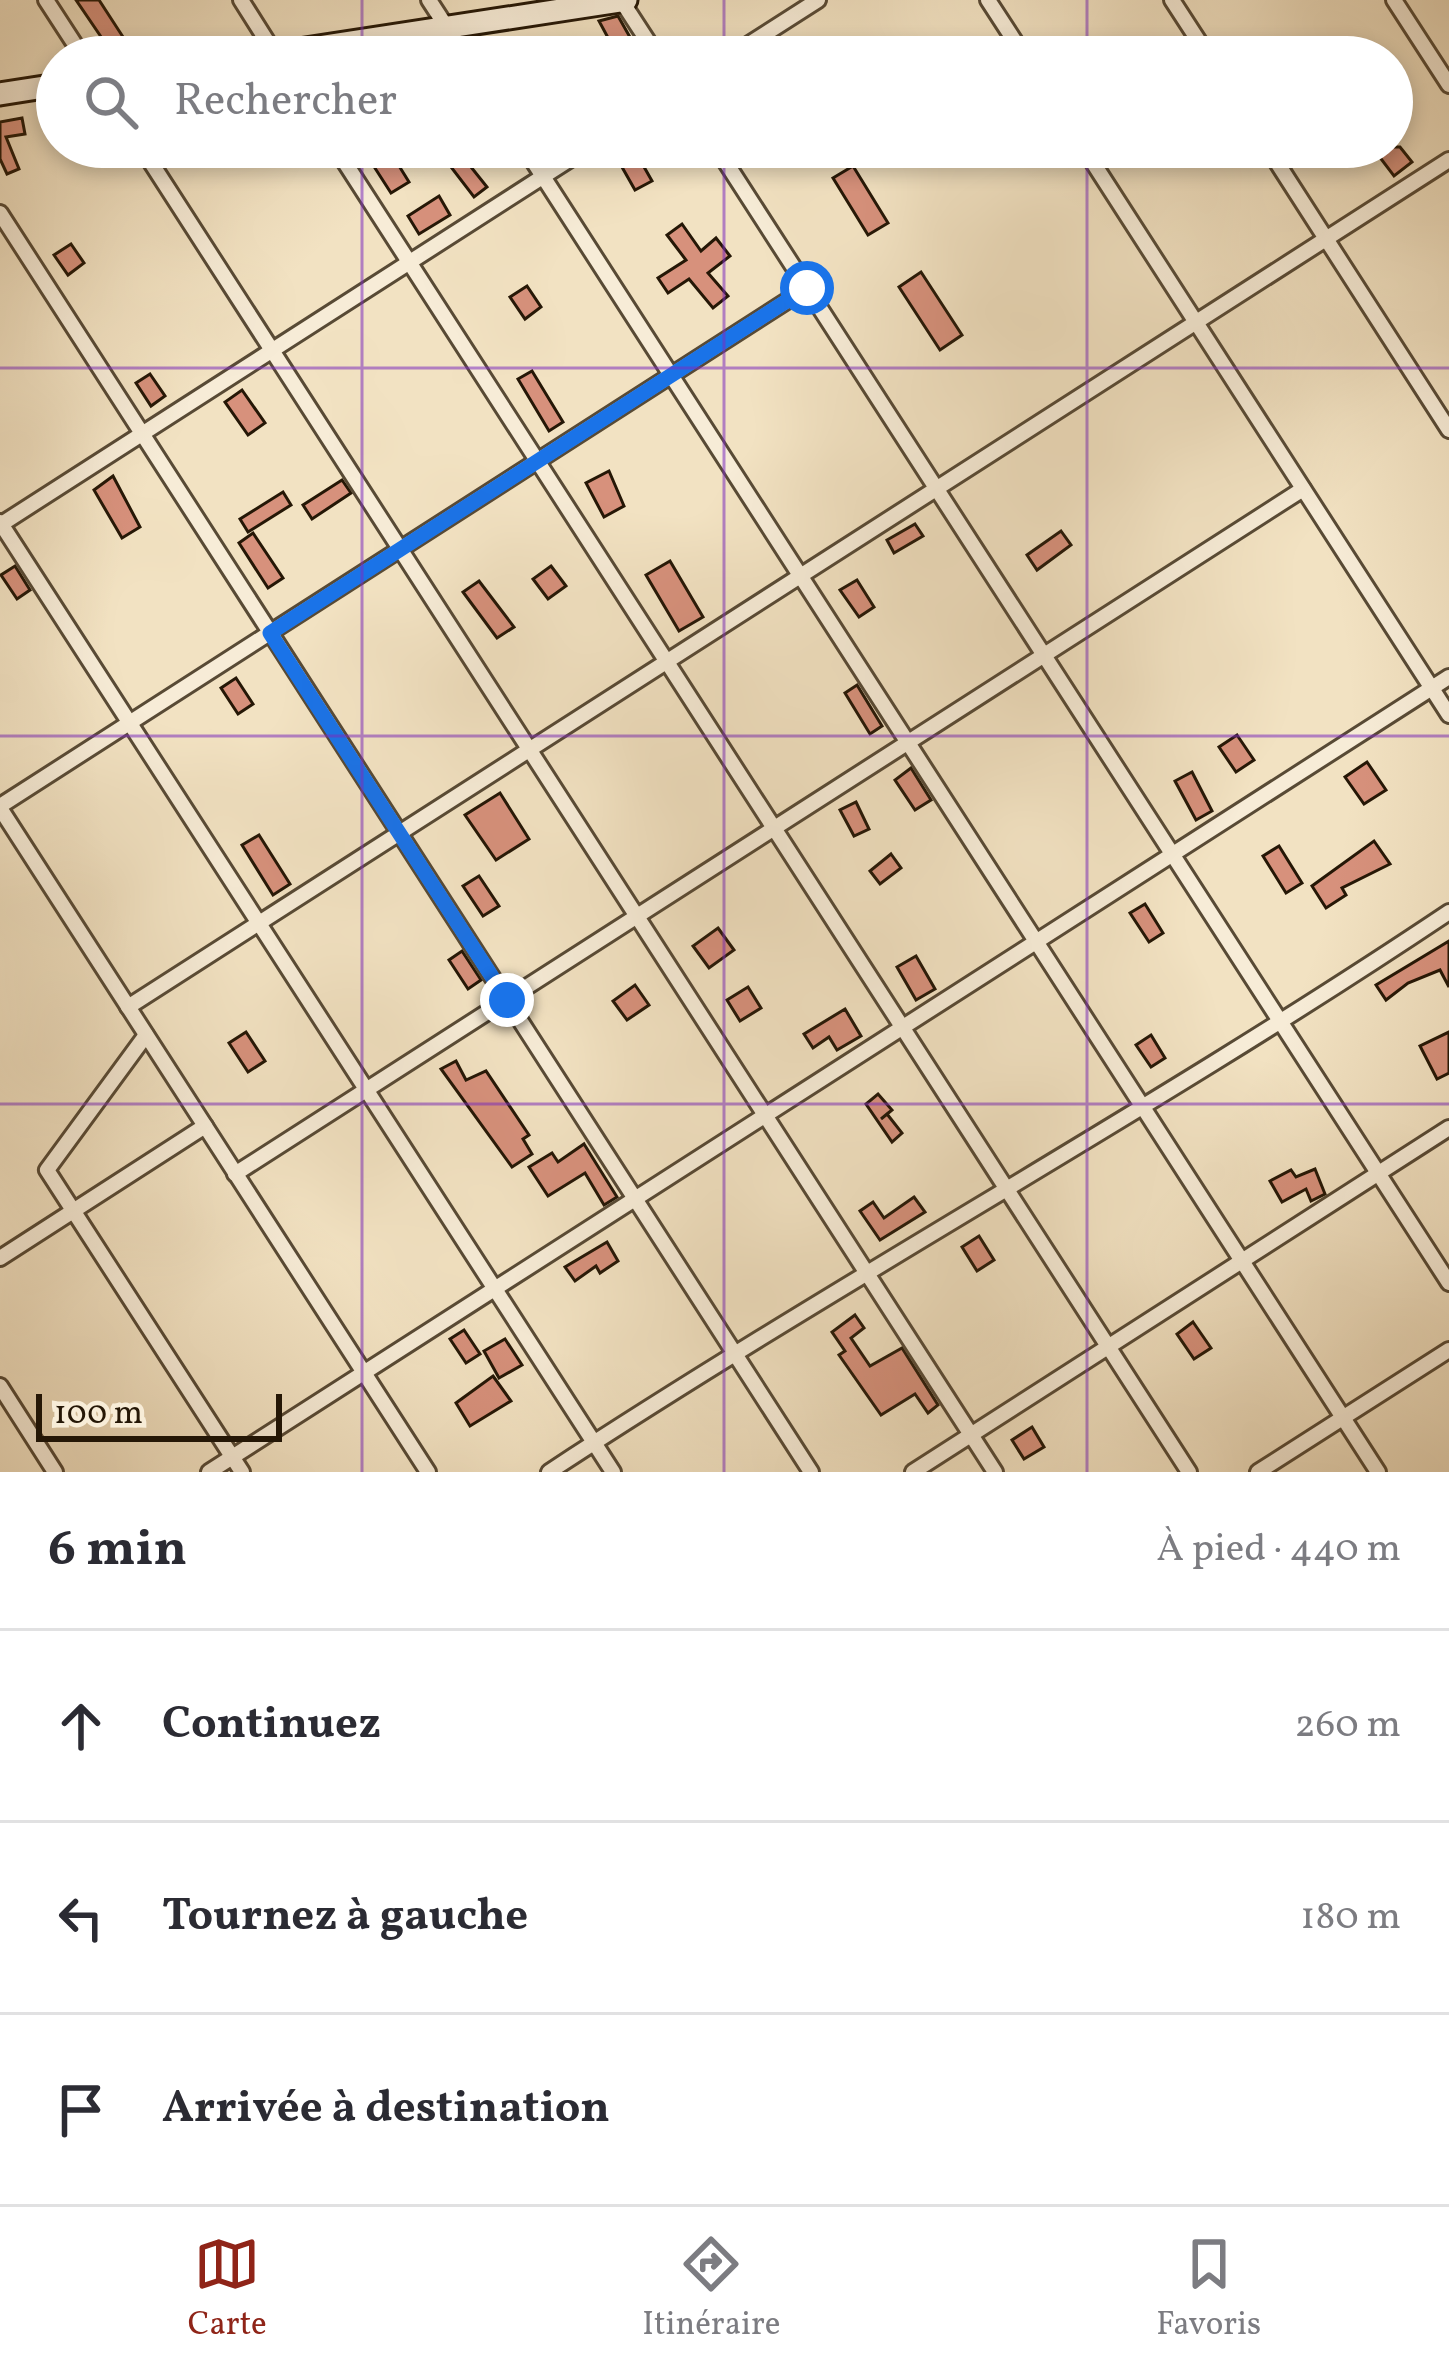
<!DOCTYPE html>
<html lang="fr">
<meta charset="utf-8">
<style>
:root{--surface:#fff;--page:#f7f7f7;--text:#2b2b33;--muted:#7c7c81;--line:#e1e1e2;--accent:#8f2418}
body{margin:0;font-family:Vollkorn,serif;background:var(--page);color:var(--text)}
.scale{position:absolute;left:36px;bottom:30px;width:246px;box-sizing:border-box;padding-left:12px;border:6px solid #251706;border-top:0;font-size:33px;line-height:42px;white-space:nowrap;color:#251706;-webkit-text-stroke:9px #f7ecd7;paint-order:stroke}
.stop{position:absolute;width:36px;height:36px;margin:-27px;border:9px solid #1a73e8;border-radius:50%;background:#fff}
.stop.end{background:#1a73e8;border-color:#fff;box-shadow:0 3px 12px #0008}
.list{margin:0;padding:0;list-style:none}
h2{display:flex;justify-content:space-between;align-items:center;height:156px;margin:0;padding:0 48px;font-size:51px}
h2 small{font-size:39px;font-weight:400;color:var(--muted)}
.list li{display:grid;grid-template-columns:78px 1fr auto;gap:36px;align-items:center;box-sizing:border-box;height:192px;padding:0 48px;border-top:3px solid var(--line)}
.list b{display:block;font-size:45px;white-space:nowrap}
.list em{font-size:39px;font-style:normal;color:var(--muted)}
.icon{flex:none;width:66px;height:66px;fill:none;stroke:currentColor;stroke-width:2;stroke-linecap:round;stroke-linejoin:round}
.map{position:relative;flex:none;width:1449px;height:1472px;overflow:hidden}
.search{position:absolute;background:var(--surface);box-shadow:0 6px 18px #0003;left:36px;right:36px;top:36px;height:132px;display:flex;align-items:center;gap:30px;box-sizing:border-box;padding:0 42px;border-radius:66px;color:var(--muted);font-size:45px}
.sheet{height:732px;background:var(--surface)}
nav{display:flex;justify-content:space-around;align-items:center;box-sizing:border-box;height:168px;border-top:3px solid var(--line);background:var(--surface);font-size:33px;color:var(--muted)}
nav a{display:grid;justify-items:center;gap:6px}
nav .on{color:var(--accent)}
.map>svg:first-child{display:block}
</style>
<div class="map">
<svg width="1449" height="1472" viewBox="0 0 1449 1472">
<rect width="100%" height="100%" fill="#f2e2c2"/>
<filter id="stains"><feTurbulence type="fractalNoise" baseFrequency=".00167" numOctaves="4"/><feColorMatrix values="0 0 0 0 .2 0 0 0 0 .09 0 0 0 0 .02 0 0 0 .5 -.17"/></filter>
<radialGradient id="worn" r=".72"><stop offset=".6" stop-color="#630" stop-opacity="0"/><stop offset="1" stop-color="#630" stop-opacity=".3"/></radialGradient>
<g fill="#d7917c" stroke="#251706" stroke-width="3">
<path d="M76 0H99L125 40 110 50Z"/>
<path d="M618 16 631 39 614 49 599 21Z"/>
<path d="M22 118 25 134 6 137 19 169 7 174 0 159V122Z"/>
<path d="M1372 147H1400L1412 162 1394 176Z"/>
<path d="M635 151 652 181 635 190 618 160Z"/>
<path d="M391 153 409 182 391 193 373 165Z"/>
<path d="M463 157 487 187 474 197 451 167Z"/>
<path d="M853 166 888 223 868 235 833 178Z"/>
<path d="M439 196 450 215 419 234 408 216Z"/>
<path d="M682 224 701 251 716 238 730 256 708 273 728 296 713 308 689 279 668 293 658 278 686 260 667 235Z"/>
<path d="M71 244 84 263 68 275 54 255Z"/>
<path d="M921 272 962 335 940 350 899 287Z"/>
<path d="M527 286 541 307 525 319 510 297Z"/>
<path d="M532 371 563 422 549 431 518 379Z"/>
<path d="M150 374 165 396 151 406 136 383Z"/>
<path d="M242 390 265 423 248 435 225 402Z"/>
<path d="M609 471 624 506 604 517 586 483Z"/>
<path d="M113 476 140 527 122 538 94 490Z"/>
<path d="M342 480 351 493 312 519 303 505Z"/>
<path d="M283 492 291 505 248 532 240 519Z"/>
<path d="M915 524 923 536 894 553 887 540Z"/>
<path d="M1061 531 1071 545 1037 570 1027 555Z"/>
<path d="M253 533 283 578 268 588 239 543Z"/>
<path d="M670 561 703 617 679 631 646 575Z"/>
<path d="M15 566 30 590 17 599 1 575Z"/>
<path d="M551 566 566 586 548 599 533 579Z"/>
<path d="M857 580 874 607 859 617 840 590Z"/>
<path d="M479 581 514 627 497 638 463 592Z"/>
<path d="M236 678 253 704 238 714 221 688Z"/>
<path d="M857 685 882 726 870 734 845 693Z"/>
<path d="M1237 735 1254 760 1236 772 1219 747Z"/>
<path d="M1367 762 1386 790 1364 804 1345 777Z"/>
<path d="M911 768 931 800 915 810 895 780Z"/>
<path d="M1192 772 1212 811 1196 820 1175 781Z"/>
<path d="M500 793 529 839 496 860 465 815Z"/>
<path d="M856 802 869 829 854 836 840 810Z"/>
<path d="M259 835 290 884 273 895 242 845Z"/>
<path d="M1374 841 1390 864 1342 888 1346 895 1326 908 1312 886Z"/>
<path d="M1279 846 1302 883 1286 893 1263 856Z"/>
<path d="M891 854 901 868 880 884 870 871Z"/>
<path d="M479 876 499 906 483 916 463 886Z"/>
<path d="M1145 904 1163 933 1149 942 1130 913Z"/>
<path d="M718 928 734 950 709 968 693 946Z"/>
<path d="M1449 941V987L1440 970 1408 983 1386 1000 1376 985Z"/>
<path d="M462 951 481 980 468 989 449 960Z"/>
<path d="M916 956 935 989 916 1000 897 967Z"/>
<path d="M635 985 649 1005 627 1020 613 1001Z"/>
<path d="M748 987 761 1008 740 1021 727 1000Z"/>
<path d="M845 1009 861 1036 837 1050 829 1037 813 1048 804 1034Z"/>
<path d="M246 1032 265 1061 248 1072 229 1043Z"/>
<path d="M1449 1032V1073L1437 1079 1420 1046Z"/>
<path d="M1151 1035 1165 1058 1151 1067 1136 1045Z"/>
<path d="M456 1061 466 1080 486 1071 529 1135 523 1139 532 1154 512 1167 441 1069Z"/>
<path d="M878 1094 892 1110 881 1119 887 1114 902 1133 892 1142 866 1104Z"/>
<path d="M584 1144 617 1197 604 1205 585 1173 548 1196 529 1167 552 1153 558 1162Z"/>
<path d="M1315 1169 1325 1194 1311 1201 1306 1189 1282 1202 1270 1181 1291 1170 1296 1177Z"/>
<path d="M914 1197 925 1212 880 1240 860 1211 873 1202 884 1218Z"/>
<path d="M979 1236 994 1260 977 1271 962 1247Z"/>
<path d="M607 1242 618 1261 600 1273 596 1266 575 1281 565 1267Z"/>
<path d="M855 1315 864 1328 851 1338 870 1366 902 1348 938 1405 928 1413 915 1394 881 1415 839 1355 845 1351 832 1332Z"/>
<path d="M1193 1322 1211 1348 1194 1359 1177 1334Z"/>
<path d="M464 1330 480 1354 466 1363 450 1339Z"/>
<path d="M505 1339 522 1365 499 1378 484 1351Z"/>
<path d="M493 1376 511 1401 470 1426 456 1403Z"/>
<path d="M1032 1427 1044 1447 1024 1459 1012 1440Z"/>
</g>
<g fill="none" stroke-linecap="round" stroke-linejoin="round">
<defs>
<g id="street">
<path d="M46 0 83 57"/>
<path d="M241 0 277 57"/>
<path d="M429 0 466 57"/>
<path d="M621 0 658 57"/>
<path d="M988 0 1025 57"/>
<path d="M1172 0 1209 57"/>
<path d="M1394 0 1449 85"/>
<path d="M729 57 818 0"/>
<path d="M141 147 995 1472"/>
<path d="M335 147 1189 1472"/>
<path d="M524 147 1378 1472"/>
<path d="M716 147 1449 1283"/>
<path d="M1083 147 1449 715"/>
<path d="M1267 147 1449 430"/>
<path d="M0 213 811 1472"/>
<path d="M0 522 613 1472"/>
<path d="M0 525 589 147"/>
<path d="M0 806 807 288"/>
<path d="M0 808 428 1472"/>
<path d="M128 1007 1449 160"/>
<path d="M146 1035 47 1170 242 1472"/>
<path d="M235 1174 1303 489"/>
<path d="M0 1258 205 1126"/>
<path d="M0 1386 55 1472"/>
<path d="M209 1472 1449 677"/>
<path d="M549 1472C845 1278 1155 1109 1449 912"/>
<path d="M913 1472 1449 1128"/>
<path d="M1258 1472 1449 1350"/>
</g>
<g id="secondary">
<path d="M253 57 626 0"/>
<path d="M0 94 57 85"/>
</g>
</defs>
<use href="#street" stroke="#584a35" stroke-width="20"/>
<use href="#secondary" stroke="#251706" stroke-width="27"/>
<use href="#street" stroke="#f7ecd7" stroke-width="14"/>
<use href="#secondary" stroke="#f7ecd7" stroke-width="21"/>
</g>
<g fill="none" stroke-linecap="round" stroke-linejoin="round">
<path stroke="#1a73e8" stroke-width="15" d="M507 1000 270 633 807 288"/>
</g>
<path fill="none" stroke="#7b2cbf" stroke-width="3" stroke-opacity="0.55" d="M362 0V57M724 0V57M1087 0V57M362 147V1472M724 147V1472M1087 147V1472M0 368H1449M0 736H1449M0 1104H1449"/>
<rect width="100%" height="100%" filter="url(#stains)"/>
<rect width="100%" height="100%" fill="url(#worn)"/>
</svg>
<div class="scale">100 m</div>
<div class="stop" style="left:807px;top:288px"></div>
<div class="stop end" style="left:507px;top:1000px"></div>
<div class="search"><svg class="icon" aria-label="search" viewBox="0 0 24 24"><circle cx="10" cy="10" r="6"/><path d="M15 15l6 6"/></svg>Rechercher</div>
</div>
<section class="sheet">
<h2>6 min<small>À pied · 440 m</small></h2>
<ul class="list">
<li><svg class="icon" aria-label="ahead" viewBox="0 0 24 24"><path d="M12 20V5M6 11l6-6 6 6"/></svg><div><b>Continuez</b></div><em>260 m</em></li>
<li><svg class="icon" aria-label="left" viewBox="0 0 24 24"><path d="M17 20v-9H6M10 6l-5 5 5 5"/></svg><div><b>Tournez à gauche</b></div><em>180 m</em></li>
<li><svg class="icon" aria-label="arrive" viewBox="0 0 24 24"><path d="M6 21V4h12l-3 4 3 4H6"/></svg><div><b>Arrivée à destination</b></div></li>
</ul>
</section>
<nav>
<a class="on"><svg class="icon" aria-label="map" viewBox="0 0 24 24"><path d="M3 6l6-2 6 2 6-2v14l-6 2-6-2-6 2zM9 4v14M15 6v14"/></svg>Carte</a>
<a><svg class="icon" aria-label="directions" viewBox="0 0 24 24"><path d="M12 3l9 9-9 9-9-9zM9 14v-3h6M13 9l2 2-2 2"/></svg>Itinéraire</a>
<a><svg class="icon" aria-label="saved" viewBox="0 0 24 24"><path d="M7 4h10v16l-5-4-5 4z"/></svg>Favoris</a>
</nav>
